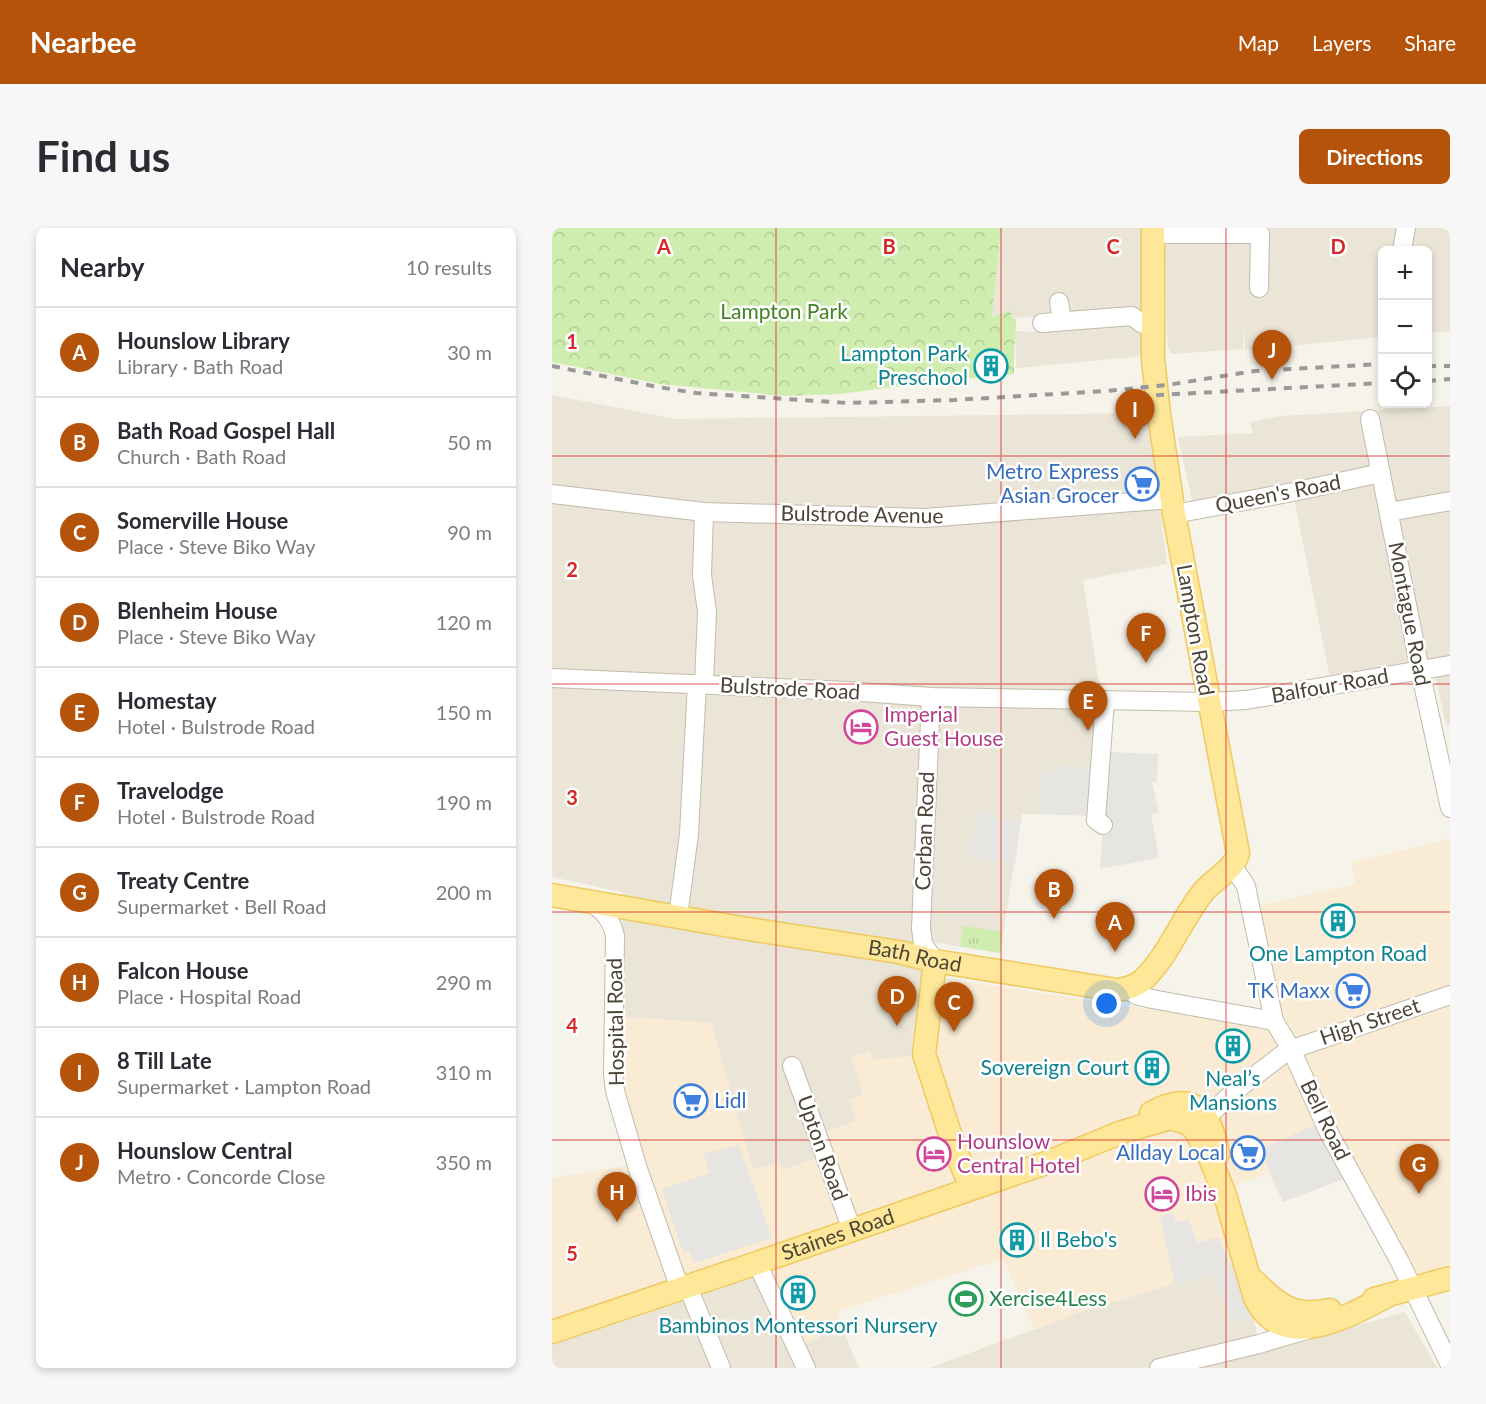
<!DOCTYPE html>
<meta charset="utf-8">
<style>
:root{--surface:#fff;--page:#f7f7f7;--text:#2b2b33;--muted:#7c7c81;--line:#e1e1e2;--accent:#b45309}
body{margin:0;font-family:Lato,sans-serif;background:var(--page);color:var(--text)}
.controls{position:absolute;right:18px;top:18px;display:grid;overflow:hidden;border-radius:9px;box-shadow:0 3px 9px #0003}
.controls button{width:54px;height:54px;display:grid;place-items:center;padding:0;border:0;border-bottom:2px solid var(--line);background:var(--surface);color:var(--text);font:30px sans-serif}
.you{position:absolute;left:555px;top:776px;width:21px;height:21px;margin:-15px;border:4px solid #fff;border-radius:50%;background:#1a73e8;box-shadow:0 0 0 9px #1a73e833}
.badge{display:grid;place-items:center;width:39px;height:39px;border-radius:50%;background:var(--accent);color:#fff;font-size:20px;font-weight:700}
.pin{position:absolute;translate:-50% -50px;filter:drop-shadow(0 2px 3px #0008)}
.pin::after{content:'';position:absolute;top:32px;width:21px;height:18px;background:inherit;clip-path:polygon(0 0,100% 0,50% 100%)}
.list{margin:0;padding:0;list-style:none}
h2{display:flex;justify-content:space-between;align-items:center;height:78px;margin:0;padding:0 24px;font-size:26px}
h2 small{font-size:20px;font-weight:400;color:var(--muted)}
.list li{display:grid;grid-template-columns:39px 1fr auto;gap:18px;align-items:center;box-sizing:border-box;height:90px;padding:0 24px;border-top:2px solid var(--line)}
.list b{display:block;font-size:22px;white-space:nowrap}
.list p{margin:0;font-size:20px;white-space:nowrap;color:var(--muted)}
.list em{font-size:20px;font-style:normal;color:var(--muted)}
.icon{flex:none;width:33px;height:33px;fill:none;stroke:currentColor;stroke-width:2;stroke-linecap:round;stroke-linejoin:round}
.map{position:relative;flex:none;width:898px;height:1140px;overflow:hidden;border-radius:9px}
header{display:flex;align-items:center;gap:36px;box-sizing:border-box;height:84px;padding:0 30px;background:var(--accent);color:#fff}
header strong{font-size:28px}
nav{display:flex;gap:33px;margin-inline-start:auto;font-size:21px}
.intro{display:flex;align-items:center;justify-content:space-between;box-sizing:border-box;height:144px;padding:0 36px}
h1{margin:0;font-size:42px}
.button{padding:15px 27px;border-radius:9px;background:var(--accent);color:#fff;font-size:21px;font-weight:700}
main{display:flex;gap:36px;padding:0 36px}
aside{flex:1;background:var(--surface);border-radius:9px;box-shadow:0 3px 9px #0003}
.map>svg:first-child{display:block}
</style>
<header>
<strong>Nearbee</strong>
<nav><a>Map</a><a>Layers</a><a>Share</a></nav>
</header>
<div class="intro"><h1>Find us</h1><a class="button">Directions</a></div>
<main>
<aside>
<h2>Nearby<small>10 results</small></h2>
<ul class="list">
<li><span class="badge">A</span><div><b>Hounslow Library</b><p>Library · Bath Road</p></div><em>30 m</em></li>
<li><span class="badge">B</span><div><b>Bath Road Gospel Hall</b><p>Church · Bath Road</p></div><em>50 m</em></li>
<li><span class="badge">C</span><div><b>Somerville House</b><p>Place · Steve Biko Way</p></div><em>90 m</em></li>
<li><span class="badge">D</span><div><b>Blenheim House</b><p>Place · Steve Biko Way</p></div><em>120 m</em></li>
<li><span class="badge">E</span><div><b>Homestay</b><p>Hotel · Bulstrode Road</p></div><em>150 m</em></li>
<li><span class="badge">F</span><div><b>Travelodge</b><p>Hotel · Bulstrode Road</p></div><em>190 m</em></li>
<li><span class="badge">G</span><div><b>Treaty Centre</b><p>Supermarket · Bell Road</p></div><em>200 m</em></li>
<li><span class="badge">H</span><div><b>Falcon House</b><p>Place · Hospital Road</p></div><em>290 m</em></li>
<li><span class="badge">I</span><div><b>8 Till Late</b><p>Supermarket · Lampton Road</p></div><em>310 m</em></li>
<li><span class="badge">J</span><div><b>Hounslow Central</b><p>Metro · Concorde Close</p></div><em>350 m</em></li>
</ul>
</aside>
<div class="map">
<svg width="898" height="1140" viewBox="0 0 898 1140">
<defs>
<pattern id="grass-tufts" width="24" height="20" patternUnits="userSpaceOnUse" patternTransform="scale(1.5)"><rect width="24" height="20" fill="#cfedaf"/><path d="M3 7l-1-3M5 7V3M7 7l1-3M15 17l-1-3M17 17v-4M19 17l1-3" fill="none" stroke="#b3cc97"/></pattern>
<pattern id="forest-crowns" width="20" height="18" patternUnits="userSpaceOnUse" patternTransform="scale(1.5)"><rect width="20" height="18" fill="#cfedaf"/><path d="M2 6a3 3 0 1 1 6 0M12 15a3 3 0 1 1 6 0" fill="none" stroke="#b3cc97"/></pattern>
</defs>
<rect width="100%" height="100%" fill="#f6f3ea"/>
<g fill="#eae5d7">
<path d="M449 0H591L593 128 464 140 463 103 483 104 484 89 460 90 459 82 440 90Z"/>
<path d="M613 0H846L841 22H830V76L826 83V87L830 92V109L693 122 692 97 691 121 619 126 616 118 614 89Z"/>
<path d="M859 0H898V103L876 105V22H855Z"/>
<path d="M0 167 123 191 596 185 615 336 531 352 546 450 553 473 549 541 502 538 501 545 489 544 486 586H470L448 725 379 714 367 757 359 828 319 832 317 824 304 893 273 927 231 942 227 934 201 942 159 795 71 789 70 664 0 649Z"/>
<path d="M898 178V497L894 498 884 451 863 438 779 455 742 271 644 290 626 209 701 205 698 194 728 188Z"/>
<path d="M692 1034 708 1125 853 1084 885 1140H377L526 1085Z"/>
<path d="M205 1035 248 1119 289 1098 307 1140H0V1104Z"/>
</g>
<path fill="#f9ebd4" d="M898 611V1036L883 1042 861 1046 794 950 731 974 716 945 659 967 684 1036 526 1085 483 1102 451 1031 286 1083 289 1098 248 1119 202 1026 0 1095V950L90 935 67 855 71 789 159 795 201 942 227 934 231 942 278 926 270 905 304 893 298 872 311 866 299 828 318 823 320 832 359 828 380 822 389 750 715 799 704 678 803 656 800 634Z"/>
<path fill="url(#grass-tufts)" d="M411 698 451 704 448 725 408 718Z"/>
<path fill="url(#forest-crowns)" d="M0 0H449L440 89 459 82 460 90 464 91 463 114H465L462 116V146L373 155 287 166 232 168 108 156 0 134Z"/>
<g fill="#e7e5e1">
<path d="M556 524 606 526 605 554H600L607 585 599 586 607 630 548 641Z"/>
<path d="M502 538 540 540 537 588 486 586 489 544 501 545Z"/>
<path d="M425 583H431L435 588 469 592 463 636 418 628Z"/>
<path d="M766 896 794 950 731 974 708 921Z"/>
<path d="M187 917 220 1010 142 1035 138 1023 131 1024 110 961 158 945 151 926Z"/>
<path d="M621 985 624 994 636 991 646 1015 666 1009 697 1081 698 1089 679 1096 661 1045 623 1058 608 989Z"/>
</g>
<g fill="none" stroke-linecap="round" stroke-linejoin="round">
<defs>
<g id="minor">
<path d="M601 6H708L707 60"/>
<path d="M850 22 854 0"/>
<path d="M507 74 510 93"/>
<path d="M490 95 580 88 589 95 601 99"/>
<path d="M818 191 868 442 898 580"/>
<path d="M0 266 152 284 373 290 620 271"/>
<path d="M152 284 150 347 155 384 152 456"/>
<path d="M837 284 898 273"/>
<path d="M622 286 741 264 829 245"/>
<path d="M0 450 295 463 379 469 656 474 694 472 898 437"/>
<path d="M379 469 369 700 371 716 383 733"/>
<path d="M551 597 544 592 553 473"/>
<path d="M680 637 694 658 722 793 739 821 777 905 848 1034 898 1137"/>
<path d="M37 673C51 682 60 692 63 708L61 846 63 863 86 941 128 1061"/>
<path d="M126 688 137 606 145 456"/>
<path d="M576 761 584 767 600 771 722 793"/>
<path d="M240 838 300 1002"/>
<path d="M660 884 683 863 735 823 898 767"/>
<path d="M205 1035 254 1140"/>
<path d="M136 1059 169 1140"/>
<path d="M607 1140 707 1116 754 1102"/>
</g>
<g id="major">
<path id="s1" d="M0 667 190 700 347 724 383 733 565 762C575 761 583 759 591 752 617 727 630 690 652 663 662 651 683 641 686 625L622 286 607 186 601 131V0"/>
<path d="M383 733 372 826 402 918 419 960"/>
<path d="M599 885C644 861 658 884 666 926"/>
<path d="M702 1053C726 1077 742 1090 778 1082"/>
<path d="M822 1071 898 1050"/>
<path id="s2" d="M0 1104 205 1035 494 935 570 904 619 890 637 896 643 902 658 930 673 967 703 1070C730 1126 795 1089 835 1068"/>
</g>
</defs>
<use href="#minor" stroke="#c3bbab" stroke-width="20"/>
<use href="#major" stroke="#eeca5f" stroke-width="25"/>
<use href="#minor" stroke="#fff" stroke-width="18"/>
<use href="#major" stroke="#ffe79a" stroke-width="22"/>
<g stroke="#999" stroke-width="4" stroke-dasharray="8 8" stroke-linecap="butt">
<path d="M0 138 106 159 144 165 295 175 402 172 554 163 615 157 703 143 830 136"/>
<path d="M876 138H898"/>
<path d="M876 153 898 151"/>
<path d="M588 168 830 155"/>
</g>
</g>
<path fill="none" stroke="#d62828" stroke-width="1.5" stroke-opacity="0.55" d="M224 0V1140M449 0V1140M674 0V1140M0 228H898M0 456H898M0 684H898M0 912H898"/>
<defs>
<symbol id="building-ring" viewBox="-11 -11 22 22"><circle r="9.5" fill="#fff" stroke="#0f9aa8" stroke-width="1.5"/><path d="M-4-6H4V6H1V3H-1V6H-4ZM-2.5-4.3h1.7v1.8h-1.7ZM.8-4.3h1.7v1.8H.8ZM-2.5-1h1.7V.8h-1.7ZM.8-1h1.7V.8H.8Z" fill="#0f9aa8"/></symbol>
<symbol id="supermarket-ring" viewBox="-11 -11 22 22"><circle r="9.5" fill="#fff" stroke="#3f7fe0" stroke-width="1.5"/><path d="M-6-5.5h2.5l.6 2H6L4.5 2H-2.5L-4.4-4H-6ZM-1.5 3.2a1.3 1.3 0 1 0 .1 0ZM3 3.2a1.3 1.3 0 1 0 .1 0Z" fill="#3f7fe0"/></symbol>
<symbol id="hotel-ring" viewBox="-11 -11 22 22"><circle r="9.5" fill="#fff" stroke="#d1479c" stroke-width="1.5"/><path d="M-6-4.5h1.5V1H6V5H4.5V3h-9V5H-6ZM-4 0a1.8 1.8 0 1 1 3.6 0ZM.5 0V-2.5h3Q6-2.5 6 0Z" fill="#d1479c"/></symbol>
<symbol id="stadium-ring" viewBox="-11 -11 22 22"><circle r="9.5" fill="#fff" stroke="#2e9e5b" stroke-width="1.5"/><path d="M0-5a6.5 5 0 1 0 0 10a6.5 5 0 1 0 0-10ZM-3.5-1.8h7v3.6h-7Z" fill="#2e9e5b"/></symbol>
</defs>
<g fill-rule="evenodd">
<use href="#building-ring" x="420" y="119" width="38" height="38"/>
<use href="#supermarket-ring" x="571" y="237" width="38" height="38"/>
<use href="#hotel-ring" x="290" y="480" width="38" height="38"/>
<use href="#building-ring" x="767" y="674" width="38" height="38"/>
<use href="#supermarket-ring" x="782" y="744" width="38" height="38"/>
<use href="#building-ring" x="662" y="799" width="38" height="38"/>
<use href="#building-ring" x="581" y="821" width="38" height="38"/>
<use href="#supermarket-ring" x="120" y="854" width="38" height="38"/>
<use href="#supermarket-ring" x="677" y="906" width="38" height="38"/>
<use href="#hotel-ring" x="363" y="907" width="38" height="38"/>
<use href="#hotel-ring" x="591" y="947" width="38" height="38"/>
<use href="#building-ring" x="446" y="993" width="38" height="38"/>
<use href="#building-ring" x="227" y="1046" width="38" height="38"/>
<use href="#stadium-ring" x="395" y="1052" width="38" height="38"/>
</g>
<g text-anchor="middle" stroke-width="5" stroke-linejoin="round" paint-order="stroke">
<g font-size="21" fill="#438323" stroke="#fff">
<text x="232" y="91">Lampton Park</text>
</g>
<g font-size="21" fill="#0d838f" stroke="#fff">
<text x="416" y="133" text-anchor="end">Lampton Park<tspan x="416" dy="24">Preschool</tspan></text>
<text x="786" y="733">One Lampton Road</text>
<text x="577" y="847" text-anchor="end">Sovereign Court</text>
<text x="681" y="858">Neal’s<tspan x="681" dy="24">Mansions</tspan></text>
<text x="488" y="1019" text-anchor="start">Il Bebo's</text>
<text x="246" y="1105">Bambinos Montessori Nursery</text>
</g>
<g font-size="21" fill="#366cbe" stroke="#fff" text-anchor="end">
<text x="567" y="251">Metro Express<tspan x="567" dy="24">Asian Grocer</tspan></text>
<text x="778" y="770">TK Maxx</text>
<text x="162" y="880" text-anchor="start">Lidl</text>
<text x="673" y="932">Allday Local</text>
</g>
<g font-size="21" fill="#4b4437" stroke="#fff">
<text transform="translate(726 266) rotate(-11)" y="7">Queen's Road</text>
<text transform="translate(310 287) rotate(1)" y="7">Bulstrode Avenue</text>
<text transform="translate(857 386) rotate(79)" y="7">Montague Road</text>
<text transform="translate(643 402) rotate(80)" y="7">Lampton Road</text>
<text transform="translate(778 458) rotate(-10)" y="7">Balfour Road</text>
<text transform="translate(238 461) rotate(3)" y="7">Bulstrode Road</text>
<text transform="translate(373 603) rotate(-88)" y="7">Corban Road</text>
<text dy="7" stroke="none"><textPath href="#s1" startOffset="368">Bath Road</textPath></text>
<text transform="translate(64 794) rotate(-91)" y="7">Hospital Road</text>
<text transform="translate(818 794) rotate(-19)" y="7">High Street</text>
<text transform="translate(773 892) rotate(64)" y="7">Bell Road</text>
<text transform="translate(270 920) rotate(70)" y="7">Upton Road</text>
<text dy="7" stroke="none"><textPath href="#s2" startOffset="302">Staines Road</textPath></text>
</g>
<g font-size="21" fill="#b23c85" stroke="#fff" text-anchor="start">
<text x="332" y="494">Imperial<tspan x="332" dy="24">Guest House</tspan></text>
<text x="405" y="921">Hounslow<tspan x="405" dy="24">Central Hotel</tspan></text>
<text x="633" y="973">Ibis</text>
</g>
<g font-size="21" fill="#27864d" stroke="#fff" text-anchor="start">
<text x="437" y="1078">Xercise4Less</text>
</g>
</g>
<g font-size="20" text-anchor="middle" font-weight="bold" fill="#d62828" stroke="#fff" stroke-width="5" stroke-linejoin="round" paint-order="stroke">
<text x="112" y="26">A</text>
<text x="337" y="26">B</text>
<text x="561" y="26">C</text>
<text x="786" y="26">D</text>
<text x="20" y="121">1</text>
<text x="20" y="349">2</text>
<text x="20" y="577">3</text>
<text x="20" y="805">4</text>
<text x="20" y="1033">5</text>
</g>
</svg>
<div class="controls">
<button>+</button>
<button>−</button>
<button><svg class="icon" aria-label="locate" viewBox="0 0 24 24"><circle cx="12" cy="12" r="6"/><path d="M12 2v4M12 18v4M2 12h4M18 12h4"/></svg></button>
</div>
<div class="you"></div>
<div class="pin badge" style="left:563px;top:724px">A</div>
<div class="pin badge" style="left:502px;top:691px">B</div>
<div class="pin badge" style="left:402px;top:804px">C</div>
<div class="pin badge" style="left:345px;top:798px">D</div>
<div class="pin badge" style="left:536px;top:503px">E</div>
<div class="pin badge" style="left:594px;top:435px">F</div>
<div class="pin badge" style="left:867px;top:966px">G</div>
<div class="pin badge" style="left:65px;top:994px">H</div>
<div class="pin badge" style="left:583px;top:211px">I</div>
<div class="pin badge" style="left:720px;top:152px">J</div>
</div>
</main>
